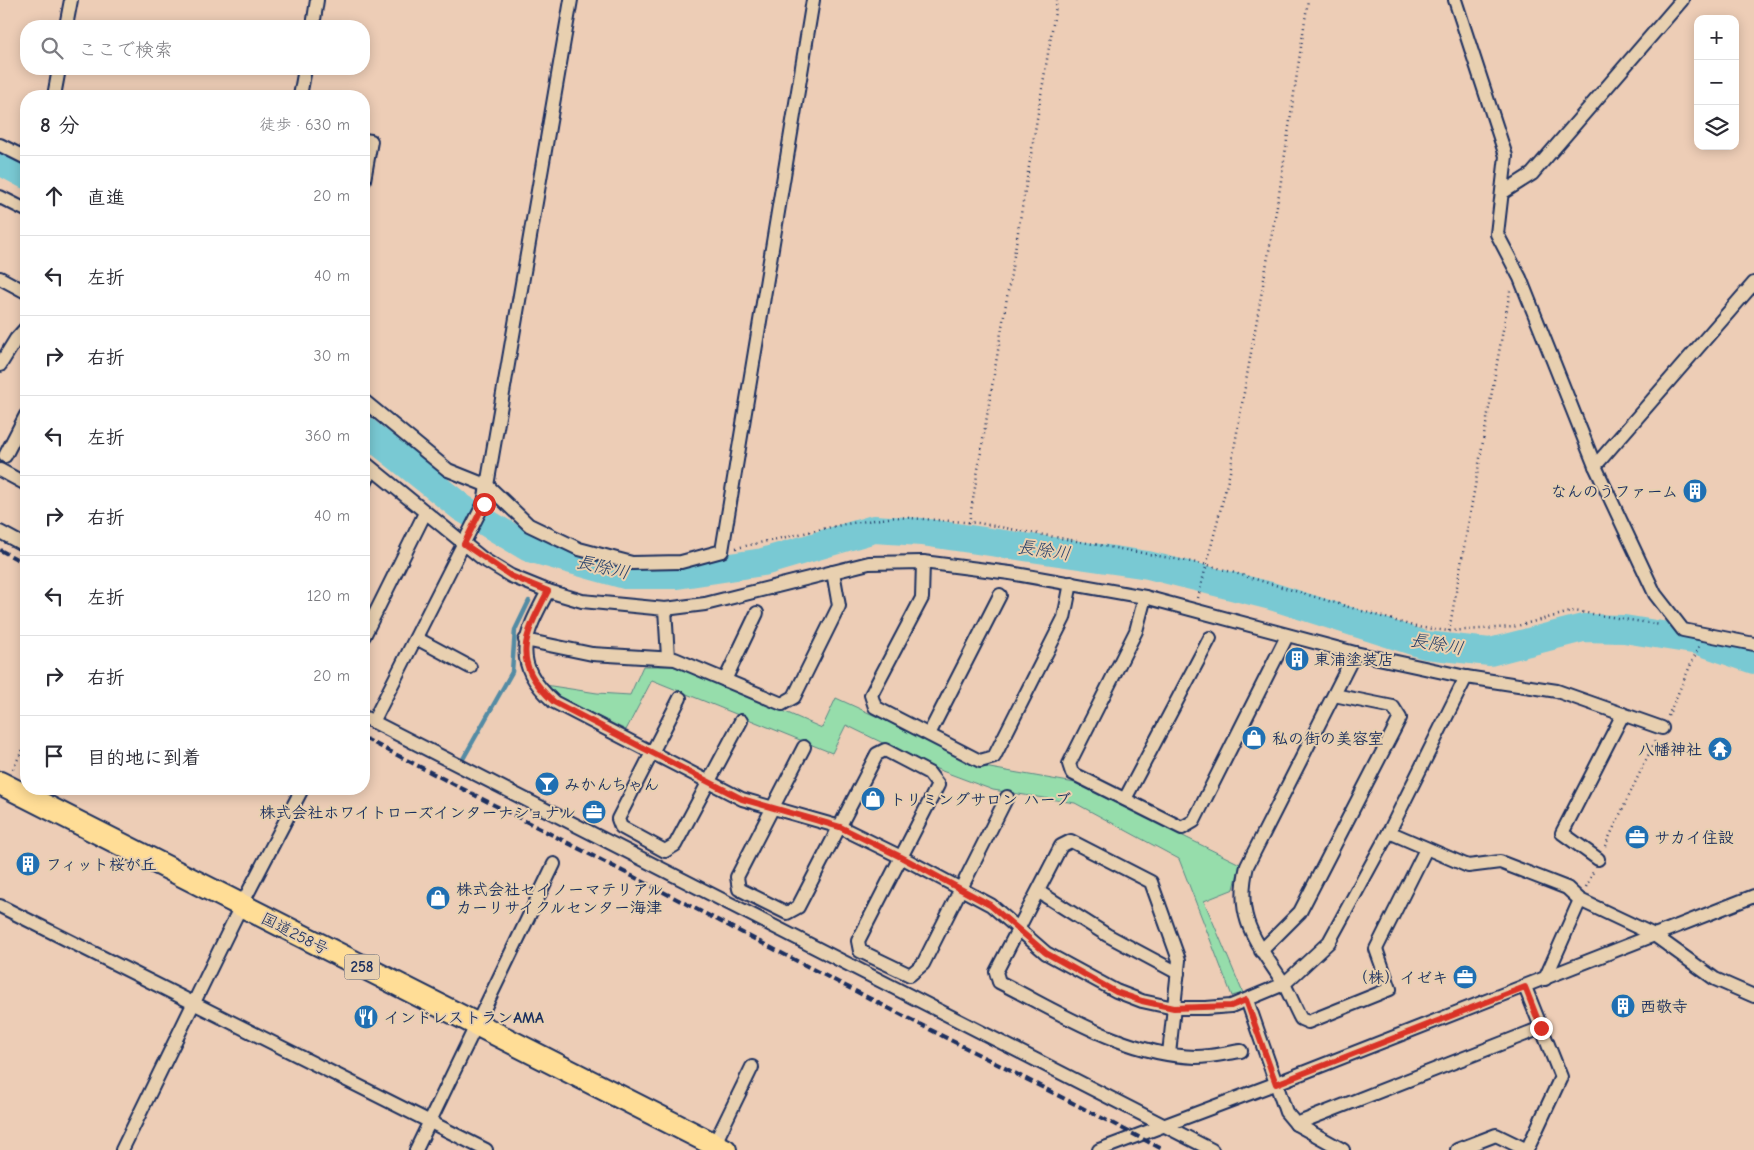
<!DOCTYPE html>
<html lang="ja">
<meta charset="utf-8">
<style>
:root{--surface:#fff;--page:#f7f7f7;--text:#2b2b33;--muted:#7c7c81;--line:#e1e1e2}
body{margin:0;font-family:"Comic Neue","Klee One",sans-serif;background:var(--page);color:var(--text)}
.controls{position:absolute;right:15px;top:15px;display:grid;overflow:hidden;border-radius:10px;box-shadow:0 2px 12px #0003}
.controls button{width:45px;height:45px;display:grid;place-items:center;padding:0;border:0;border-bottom:1px solid var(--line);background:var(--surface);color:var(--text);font:25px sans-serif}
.stop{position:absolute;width:15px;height:15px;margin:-11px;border:4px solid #d93025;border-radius:50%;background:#fff}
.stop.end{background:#d93025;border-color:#fff;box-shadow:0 1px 5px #0008}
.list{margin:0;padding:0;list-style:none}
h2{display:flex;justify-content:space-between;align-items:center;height:65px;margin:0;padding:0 20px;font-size:21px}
h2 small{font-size:16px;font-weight:400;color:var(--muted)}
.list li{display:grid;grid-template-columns:32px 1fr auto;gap:15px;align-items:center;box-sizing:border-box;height:80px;padding:0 20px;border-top:1px solid var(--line)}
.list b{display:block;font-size:19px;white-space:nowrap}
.list em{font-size:16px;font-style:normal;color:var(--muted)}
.icon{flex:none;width:28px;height:28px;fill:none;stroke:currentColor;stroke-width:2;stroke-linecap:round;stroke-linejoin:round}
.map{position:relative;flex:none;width:1754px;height:1150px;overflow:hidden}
.search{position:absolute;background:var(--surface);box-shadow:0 2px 12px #0003;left:20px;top:20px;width:350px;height:55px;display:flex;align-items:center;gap:12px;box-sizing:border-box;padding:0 18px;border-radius:20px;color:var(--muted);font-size:19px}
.panel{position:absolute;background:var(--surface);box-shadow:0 2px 12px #0003;left:20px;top:90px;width:350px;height:705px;border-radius:20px}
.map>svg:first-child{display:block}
</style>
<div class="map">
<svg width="1754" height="1150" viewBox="0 0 1754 1150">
<rect width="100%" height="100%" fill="#edcdb6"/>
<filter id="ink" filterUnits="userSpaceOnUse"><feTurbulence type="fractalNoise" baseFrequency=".02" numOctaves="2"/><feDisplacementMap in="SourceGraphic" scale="10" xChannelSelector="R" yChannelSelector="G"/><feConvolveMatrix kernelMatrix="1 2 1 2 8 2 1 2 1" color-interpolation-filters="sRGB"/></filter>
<g filter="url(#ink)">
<path fill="#96ddab" stroke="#588684" d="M643 666H672L719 683 822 728 836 698 959 754 984 767 1075 783 1240 864 1234 889 1204 901 1243 993 1232 996 1179 859 1075 803 993 790 934 768 846 725 832 753 652 680 626 730 559 697 545 685 597 693 630 695Z"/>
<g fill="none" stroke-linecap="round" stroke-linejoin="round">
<g stroke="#538ba4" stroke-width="4.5">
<path d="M547 564 553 556"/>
<path d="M463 759 512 672 515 630 529 601"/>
</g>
<g stroke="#79c9d3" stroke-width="28">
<path d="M0 161 26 175"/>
<path d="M364 430 462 508 529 548 625 575H677L763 562 874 529 922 532 1148 565 1271 596 1425 645 1490 652 1583 628 1624 629 1699 641 1754 660"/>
</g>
<defs>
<g id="street">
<path d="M1455 0 1506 156 1497 234 1520 278 1595 466 1655 594 1683 630 1754 644"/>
<path d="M66 26 71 0"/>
<path d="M313 26 317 0"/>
<path d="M54 96 59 69"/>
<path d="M300 96 305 69"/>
<path d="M364 140 371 141 364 180"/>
<path d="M0 145 26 158"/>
<path d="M1502 193 1532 174 1682 0"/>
<path d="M0 197 26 210"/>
<path d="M0 278 26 292"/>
<path d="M0 365 16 339 26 328"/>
<path d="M364 401 448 470 488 486 529 525 579 549 632 563 681 562 722 551 813 0"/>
<path d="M5 456 26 415"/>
<path d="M364 462 483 559 511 576 548 591 582 601 665 609 705 604 869 563 923 562 1010 573 1145 597 1355 653 1466 677 1557 691 1662 728"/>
<path d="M1595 466 1754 283"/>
<path d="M0 470 26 484"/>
<path d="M364 486 372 469"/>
<path d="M0 532 26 546"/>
<path d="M923 562 922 598 871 695 875 707 980 761 994 757 1064 618 1071 583"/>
<path d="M548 591C524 636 510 662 554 702L742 799 840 827 901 857 991 905 1046 953 1116 991 1142 1001 1174 1008H1206L1231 1006 1284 984 1329 942 1389 832 1466 677"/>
<path d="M1145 597 1136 631 1069 764 1072 773 1182 828 1194 821 1287 636"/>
<path d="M665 609 668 657"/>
<path d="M364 636 425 513"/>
<path d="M416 638 470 667"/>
<path d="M525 640 592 654 675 659 782 704 794 697 839 606 833 572"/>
<path d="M1355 653 1247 866C1234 920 1257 942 1284 984 1290 995 1295 1008 1301 1019L1308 1022 1390 989 1376 949 1426 849"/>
<path d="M725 680 757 613"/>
<path d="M680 698 618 819 621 827 665 851 675 845 741 721"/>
<path d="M364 717 1212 1150"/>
<path d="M373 722 484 503 571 0"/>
<path d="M929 734 1000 595"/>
<path d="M804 747 737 877 739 889 787 913 798 907 877 754 885 750 929 773 938 785 858 941 860 951 910 975 923 964 1007 797"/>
<path d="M1125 799 1210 638"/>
<path d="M1389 832 1468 866 1500 862 1567 888 1580 900 1654 935 1715 979 1754 996"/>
<path d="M1598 859 1562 833 1623 714"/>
<path d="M1039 892 1107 935 1178 973"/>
<path d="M0 906 486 1150"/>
<path d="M1261 951 1300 912 1400 718 1393 707 1334 695"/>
<path d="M1545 979 1580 900"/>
<path d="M1525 987 1561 1077 1527 1150"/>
<path d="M1247 1000 1286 1112 1296 1124 1343 1150"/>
<path d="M1169 1054 1179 960 1151 882 1071 841 1061 846 996 972 999 982C1061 1013 1124 1055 1196 1057 1211 1057 1227 1053 1241 1051"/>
<path d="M1296 1124 1541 1028"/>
<path d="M714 1145 752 1067"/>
<path d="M122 1150 241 906 302 789"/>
<path d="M416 1150 554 864"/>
<path d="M1099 1150 1277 1083 1754 896"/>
<path d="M1457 1150 1496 1135 1527 1150"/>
</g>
<path id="highway" d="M0 783 725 1150"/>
</defs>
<use href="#street" stroke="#1b2f5e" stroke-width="16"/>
<use href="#highway" stroke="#1b2f5e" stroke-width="26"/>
<g stroke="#1b2f5e" stroke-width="2.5" stroke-dasharray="1 4" stroke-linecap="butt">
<path d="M969 523 1057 0"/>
<path d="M736 548 845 524 896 517 978 523 1208 565 1416 627 1449 631 1513 627 1574 611 1661 625"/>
<path d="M1198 598 1230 472 1279 194 1308 0"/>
<path d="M1449 631 1510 291"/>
<path d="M1668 716 1699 646"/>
<path d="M13 769 26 743"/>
<path d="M1605 846 1656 739"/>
<path d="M1586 887 1593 872"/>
</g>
<use href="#street" stroke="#e8d0b0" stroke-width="12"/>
<use href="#highway" stroke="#ffdd96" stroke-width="22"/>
<g stroke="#1b2f5e" stroke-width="4" stroke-dasharray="8 4" stroke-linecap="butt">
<path d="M0 550 26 564"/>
<path d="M364 738 1164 1150"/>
</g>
</g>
</g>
<g fill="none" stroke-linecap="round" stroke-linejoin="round" filter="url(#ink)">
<path stroke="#d93025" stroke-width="6" d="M484 504 464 544 511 576 548 591C524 637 510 662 554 702L742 799 840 827 901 857 990 905 1046 953 1116 992 1142 1001 1174 1008 1231 1006 1246 1000 1276 1084 1525 987 1541 1028"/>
</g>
<defs>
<symbol id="building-disc" viewBox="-11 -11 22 22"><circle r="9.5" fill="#1f6fb2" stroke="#e8d0b0"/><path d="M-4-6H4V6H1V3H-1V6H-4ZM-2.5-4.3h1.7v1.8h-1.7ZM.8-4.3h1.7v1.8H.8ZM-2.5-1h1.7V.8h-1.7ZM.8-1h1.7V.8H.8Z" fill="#fff"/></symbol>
<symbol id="shop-disc" viewBox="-11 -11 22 22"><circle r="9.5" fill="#1f6fb2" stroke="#e8d0b0"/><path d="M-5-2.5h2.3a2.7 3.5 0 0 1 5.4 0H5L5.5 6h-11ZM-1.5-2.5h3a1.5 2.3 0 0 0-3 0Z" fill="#fff"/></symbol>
<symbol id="temple-disc" viewBox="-11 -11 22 22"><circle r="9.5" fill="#1f6fb2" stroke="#e8d0b0"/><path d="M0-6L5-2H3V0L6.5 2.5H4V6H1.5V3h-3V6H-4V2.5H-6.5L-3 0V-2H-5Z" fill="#fff"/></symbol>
<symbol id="bar-disc" viewBox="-11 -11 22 22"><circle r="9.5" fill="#1f6fb2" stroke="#e8d0b0"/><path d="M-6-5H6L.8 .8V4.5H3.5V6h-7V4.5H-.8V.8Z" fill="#fff"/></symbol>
<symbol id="office-disc" viewBox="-11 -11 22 22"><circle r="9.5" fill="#1f6fb2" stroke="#e8d0b0"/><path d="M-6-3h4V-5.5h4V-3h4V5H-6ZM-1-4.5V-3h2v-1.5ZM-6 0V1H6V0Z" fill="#fff"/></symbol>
<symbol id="restaurant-disc" viewBox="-11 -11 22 22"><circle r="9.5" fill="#1f6fb2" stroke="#e8d0b0"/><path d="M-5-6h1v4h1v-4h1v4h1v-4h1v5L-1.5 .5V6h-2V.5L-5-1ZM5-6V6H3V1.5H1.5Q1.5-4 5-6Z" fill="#fff"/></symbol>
</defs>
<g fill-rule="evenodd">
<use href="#building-disc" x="1681" y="477" width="28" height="28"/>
<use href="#building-disc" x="1283" y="645" width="28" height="28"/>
<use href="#shop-disc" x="1240" y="724" width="28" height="28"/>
<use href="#temple-disc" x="1706" y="735" width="28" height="28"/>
<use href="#bar-disc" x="533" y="770" width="28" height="28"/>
<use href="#shop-disc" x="859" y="785" width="28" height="28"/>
<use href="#office-disc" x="580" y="798" width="28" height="28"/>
<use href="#office-disc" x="1623" y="823" width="28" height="28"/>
<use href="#building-disc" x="14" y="850" width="28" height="28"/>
<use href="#shop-disc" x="424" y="884" width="28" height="28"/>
<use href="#office-disc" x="1451" y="963" width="28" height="28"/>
<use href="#building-disc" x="1609" y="992" width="28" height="28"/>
<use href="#restaurant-disc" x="352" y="1003" width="28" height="28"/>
</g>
<g text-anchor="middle" stroke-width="4" stroke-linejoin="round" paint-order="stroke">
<rect fill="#e8d0b0" stroke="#585f77" stroke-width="1" x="344.5" y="954.5" width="35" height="25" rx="4"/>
<g font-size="15" font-weight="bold" fill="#1b2f5e">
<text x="362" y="972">258</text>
</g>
<g font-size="16" font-weight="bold" fill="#1b2f5e" stroke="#e8d0b0" text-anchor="start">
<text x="1678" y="497" text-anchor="end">なんのうファーム</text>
<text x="1314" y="665">東浦塗装店</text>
<text x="1272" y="744">私の街の美容室</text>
<text x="1702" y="755" text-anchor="end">八幡神社</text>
<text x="564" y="790">みかんちゃん</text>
<text x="890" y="805">トリミングサロン ハーブ</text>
<text x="576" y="818" text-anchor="end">株式会社ホワイトローズインターナショナル</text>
<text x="1654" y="843">サカイ住設</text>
<text x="46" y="870">フィット桜が丘</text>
<text x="456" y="895">株式会社セイノーマテリアル<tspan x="456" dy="18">カーリサイクルセンター海津</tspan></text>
<text x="1448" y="983" text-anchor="end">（株）イゼキ</text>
<text x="1640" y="1012">西敬寺</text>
<text x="384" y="1023">インドレストランAMA</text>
</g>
<g font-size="16" fill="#1b2f5e" stroke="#e8d0b0">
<text transform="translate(295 933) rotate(27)" y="6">国道258号</text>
</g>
<g font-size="18" font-style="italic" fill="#243e6a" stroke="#e8d0b0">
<text transform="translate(1044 550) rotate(8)" y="6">長除川</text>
<text transform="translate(603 567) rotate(13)" y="6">長除川</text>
<text transform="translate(1437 644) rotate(10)" y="6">長除川</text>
</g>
</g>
</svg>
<div class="controls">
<button>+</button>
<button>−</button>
<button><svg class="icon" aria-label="layers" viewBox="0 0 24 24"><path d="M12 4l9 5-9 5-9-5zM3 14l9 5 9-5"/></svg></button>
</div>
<div class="stop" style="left:484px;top:504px"></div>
<div class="stop end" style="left:1541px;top:1028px"></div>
<div class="search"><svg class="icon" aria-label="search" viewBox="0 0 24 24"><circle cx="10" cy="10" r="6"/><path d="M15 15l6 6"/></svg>ここで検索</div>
<section class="panel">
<h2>8 分<small>徒歩 · 630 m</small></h2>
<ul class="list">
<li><svg class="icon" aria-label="ahead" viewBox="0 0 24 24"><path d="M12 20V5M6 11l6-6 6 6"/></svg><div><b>直進</b></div><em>20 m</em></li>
<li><svg class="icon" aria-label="left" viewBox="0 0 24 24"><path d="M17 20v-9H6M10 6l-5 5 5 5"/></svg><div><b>左折</b></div><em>40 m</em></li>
<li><svg class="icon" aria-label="right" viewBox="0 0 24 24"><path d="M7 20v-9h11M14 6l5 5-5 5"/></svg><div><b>右折</b></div><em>30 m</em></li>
<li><svg class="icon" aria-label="left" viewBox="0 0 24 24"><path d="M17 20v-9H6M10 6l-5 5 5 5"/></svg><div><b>左折</b></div><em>360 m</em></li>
<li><svg class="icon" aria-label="right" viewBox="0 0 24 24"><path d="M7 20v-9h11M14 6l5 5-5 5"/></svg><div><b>右折</b></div><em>40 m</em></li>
<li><svg class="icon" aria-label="left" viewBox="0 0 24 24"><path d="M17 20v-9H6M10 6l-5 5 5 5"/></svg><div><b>左折</b></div><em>120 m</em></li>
<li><svg class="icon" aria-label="right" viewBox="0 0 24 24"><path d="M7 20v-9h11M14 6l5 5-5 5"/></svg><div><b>右折</b></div><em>20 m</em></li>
<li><svg class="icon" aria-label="arrive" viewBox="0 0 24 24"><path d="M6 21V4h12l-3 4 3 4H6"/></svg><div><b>目的地に到着</b></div></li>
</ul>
</section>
</div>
